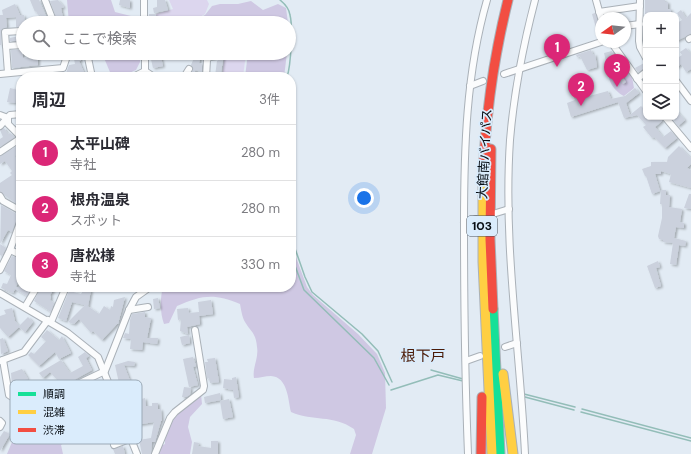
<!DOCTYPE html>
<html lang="ja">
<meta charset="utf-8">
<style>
:root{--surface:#fff;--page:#f7f7f7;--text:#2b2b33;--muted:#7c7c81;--line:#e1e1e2;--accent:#db2777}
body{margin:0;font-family:"DM Sans","Noto Sans JP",sans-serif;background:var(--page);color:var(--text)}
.controls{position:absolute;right:12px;top:12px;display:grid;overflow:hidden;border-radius:8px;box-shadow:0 1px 3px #0004}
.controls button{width:36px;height:36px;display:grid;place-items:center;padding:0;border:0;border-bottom:1px solid var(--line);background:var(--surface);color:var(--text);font:20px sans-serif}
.compass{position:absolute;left:595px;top:12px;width:36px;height:36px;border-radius:50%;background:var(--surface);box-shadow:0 1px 3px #0004;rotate:255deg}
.you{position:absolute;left:364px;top:198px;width:14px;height:14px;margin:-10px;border:3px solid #fff;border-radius:50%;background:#1a73e8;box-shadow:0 0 0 6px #1a73e833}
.badge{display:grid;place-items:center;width:26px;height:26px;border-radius:50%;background:var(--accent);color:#fff;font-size:13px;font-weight:700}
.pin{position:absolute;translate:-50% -33px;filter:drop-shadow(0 1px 2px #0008)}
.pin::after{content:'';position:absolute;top:21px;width:14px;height:12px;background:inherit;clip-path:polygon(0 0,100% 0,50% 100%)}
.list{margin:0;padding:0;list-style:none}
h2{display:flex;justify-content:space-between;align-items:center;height:52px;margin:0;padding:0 16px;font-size:17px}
h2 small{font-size:13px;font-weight:400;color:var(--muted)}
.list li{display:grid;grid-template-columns:26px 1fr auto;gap:12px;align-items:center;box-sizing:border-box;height:56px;padding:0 16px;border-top:1px solid var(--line)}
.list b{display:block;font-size:15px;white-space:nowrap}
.list p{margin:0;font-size:13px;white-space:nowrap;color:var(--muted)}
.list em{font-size:13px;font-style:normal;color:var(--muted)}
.icon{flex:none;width:22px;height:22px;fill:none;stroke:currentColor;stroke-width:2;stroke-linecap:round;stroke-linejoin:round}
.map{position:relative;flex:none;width:691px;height:454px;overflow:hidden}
.search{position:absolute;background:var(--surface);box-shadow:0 1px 3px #0004;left:16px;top:16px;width:280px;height:44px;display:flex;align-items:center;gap:10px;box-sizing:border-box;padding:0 14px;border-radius:22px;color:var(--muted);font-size:15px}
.panel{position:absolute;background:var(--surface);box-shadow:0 1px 3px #0004;left:16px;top:72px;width:280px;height:220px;border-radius:16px}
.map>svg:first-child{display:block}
</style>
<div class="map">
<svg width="691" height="454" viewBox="0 0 691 454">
<defs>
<filter id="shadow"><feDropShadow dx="2" dy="1.5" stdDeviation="1" flood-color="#0004"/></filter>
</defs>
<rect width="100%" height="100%" fill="#e2ebf4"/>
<g fill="#dcd6ee">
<path d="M169 0H207L209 4 205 14 193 21V23H157L156 14 173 9Z"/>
<path d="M234 53H246L243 77H222L224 59 231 60Z"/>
</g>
<g fill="#cfc8e3">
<path d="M67 0H111L115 12 135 17 137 23H69Z"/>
<path d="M251 1 263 10 278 4 286 8 288 23H194L193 21 205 15 212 6 220 4H238Z"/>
<path d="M102 53H140V62L136 70 120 77H112Z"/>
<path d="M248 53H287L284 77H245Z"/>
<path d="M619 64 623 65 632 77 634 88 624 96C618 94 608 83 609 75 610 73 612 69 614 66Z"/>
<path d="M291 244 307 287 313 295 358 334 377 354 385 373 386 408 372 454H350L356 435 354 429C332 414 314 422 291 412 288 400 288 377 271 376 265 376 260 378 254 378 252 368 259 358 257 347 256 333 251 332 245 322 242 317 241 309 240 304 214 293 202 295 177 306L169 323 164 324C160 314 160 297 163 287H291Z"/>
<path d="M201 394 202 404 190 417 188 427 192 442 190 454H157L161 446 165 444C165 418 182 409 201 394Z"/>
<path d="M45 405H57L67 410 68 415 31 425 25 434 27 441 31 444C41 442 48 435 57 432 68 428 81 425 93 425L94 429C83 436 72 437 61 445L63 454H7L15 435 13 428 36 415Z"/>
</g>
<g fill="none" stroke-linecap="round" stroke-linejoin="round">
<g stroke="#93bdb8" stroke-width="1.5">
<path d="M280 0C285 4 289 8 290 15 293 27 291 65 287 77"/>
<path d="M291 237 305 277 312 292 362 334 378 351 392 382"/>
<path d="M291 255 304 290 374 358 389 385"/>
<path d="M431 370 463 379"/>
<path d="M391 390 438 375 463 381"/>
<path d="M524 394 575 407"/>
<path d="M525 397 574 410"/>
<path d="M582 409 691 438"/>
<path d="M581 412 691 441"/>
</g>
</g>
<g fill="#cbd1dd" filter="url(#shadow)">
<path d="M30 0H39L48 21 42 22 40 14 38 15 36 11 35 12Z"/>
<path d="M58 0 64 7 61 8 64 23H58L50 1Z"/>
<path d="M120 0H130V8L119 5Z"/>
<path d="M157 0H165L168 10 154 13 153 8 157 7Z"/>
<path d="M645 0H665V2H668V9H671V14L645 15Z"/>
<path d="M15 4 20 15H24L25 23H23V27H16V17L6 18 7 27 1 30V45H0V15H3L2 10Z"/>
<path d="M681 10 686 18 691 13V34L676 41 677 23 682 20 677 13Z"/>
<path d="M595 13 601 28V38H599L592 14Z"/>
<path d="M149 14H156L155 23H148Z"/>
<path d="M23 35V41H10V38Z"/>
<path d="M686 48 691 54V69L686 72 681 64 676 68V59L682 55 680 52Z"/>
<path d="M11 50H23V58L33 57 32 53H38V65L12 68Z"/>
<path d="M591 50 593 55 595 54 597 67 587 70 580 56 577 57 576 55Z"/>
<path d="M612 51 614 56 606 61 604 53Z"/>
<path d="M73 53H80L81 61H79L86 77H51V74L66 73 69 65 75 64Z"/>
<path d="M160 53 163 66 153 68 150 55Z"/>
<path d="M196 53H202L199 63 202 64V72L195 70 194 77H189L193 70 191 65Z"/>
<path d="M221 53H224L221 73 220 72 219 76H215L217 61 222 57Z"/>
<path d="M646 62V68L638 72 635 68Z"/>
<path d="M618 70 626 82 623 84 614 73Z"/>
<path d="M10 88 18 90 15 103 7 102Z"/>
<path d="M635 88 639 93 626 103 630 115 641 106 646 111V117H651L653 119 661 117 662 121 655 127 663 137 671 131 677 138 665 148 654 137 652 138 643 127 646 125 637 115 624 118 618 102 571 117 567 103 575 100 573 95 581 93 582 98 608 91 611 99 625 96Z"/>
<path d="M676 110 685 120 678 126 671 117H676Z"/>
<path d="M4 128 8 134 10 133 15 137 0 147V139L3 137 0 130Z"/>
<path d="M20 144 21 152 15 156 20 164 17 166 21 169V200L19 199 17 204 0 192V183L12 175 10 173 12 171 5 161 0 164V156Z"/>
<path d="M679 146 691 158V164L687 168 691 170V188L669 182 671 174 661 171V174H655L660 191 652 194 646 176H645L642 169 651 166V162H667L668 157Z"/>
<path d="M661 190H666V195H670L669 207 682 209 680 222 684 223V228L676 227 674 238 686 241 685 246 679 245 676 265 670 264 673 243 663 242V240L659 239 658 236 662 218V204H660Z"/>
<path d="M689 194H691V209L684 208Z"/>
<path d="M1 205 20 216 17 218 12 232 8 230 0 244 6 248 2 256 0 255Z"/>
<path d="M12 256 21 259V275L16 287H32L27 296 15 289 13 293 1 288 3 283 7 284 11 275 4 271Z"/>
<path d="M658 261 660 267 656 268 661 286 655 288 647 266Z"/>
<path d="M41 287 54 289 50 295 51 297 50 300 54 303 51 312 34 301Z"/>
<path d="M84 289 91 290 88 306 86 305 99 314 104 306 110 310 111 306 113 307 114 300 125 297 118 324H117L102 340 93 331 91 333 79 319 74 324 68 322 85 305 72 302 66 321 58 318 69 291 81 294Z"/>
<path d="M158 298 160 308 154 309 153 299Z"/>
<path d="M211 300 213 314 199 316 200 324 187 327 188 334 180 331 181 319 178 320 177 309 188 308 189 313 199 312 198 302Z"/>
<path d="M12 308 15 321 19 326 28 317 33 322 25 332 19 327 8 337 0 328V316L6 314 4 310Z"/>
<path d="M145 312V317L151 318 147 338H158L157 344 143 342 142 350 130 349 131 339 123 338 125 333 129 334 130 320 132 314Z"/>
<path d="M47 330 59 340 62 336 71 353 59 359 55 352 39 366 28 355 31 352 34 354 46 341 41 337Z"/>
<path d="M189 335 190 343 182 345 180 337Z"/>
<path d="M3 338 8 351 1 354 0 339Z"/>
<path d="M85 352 89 356 86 358 92 370 63 386 60 381 59 382 50 372 43 378 39 373 61 360 70 373 83 366 78 357Z"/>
<path d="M193 357 196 366 193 367 198 385 189 387 183 359Z"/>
<path d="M215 358 219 382 210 383 209 378 207 379 205 362H208L207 359Z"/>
<path d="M128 361 135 362 134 366 124 365 132 386 115 388 114 384 119 383 115 365Z"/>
<path d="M22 369 28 379 25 380 27 385 22 388 19 384 12 386 11 373Z"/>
<path d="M236 377 239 397 234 398 233 390 223 388 224 379 232 380V378Z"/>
<path d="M184 387 191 388 190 395 186 397H182Z"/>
<path d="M220 393 221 400 205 403 204 397Z"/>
<path d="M130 395 131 402 145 398 146 406H152V403H158V409H161L162 421H161L155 442H152L151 454H142L139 440 151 438 154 422 136 425 134 411 125 412 120 397Z"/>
<path d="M229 399 233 417 223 419 220 401Z"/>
<path d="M4 431 10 434 0 451V437Z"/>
<path d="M211 441H218V454H192L194 442 199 443 198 446 211 448Z"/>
<path d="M123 446 125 454H115L113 449Z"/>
</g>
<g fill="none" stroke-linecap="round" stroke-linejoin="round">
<defs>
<g id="street">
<path d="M45 0 54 23"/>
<path d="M596 0 601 18"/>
<path d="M640 0 639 41 640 47 646 58"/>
<path d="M599 12 640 6"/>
<path d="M144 23V0"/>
<path d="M625 26 640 24"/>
<path d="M689 39 691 38"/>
<path d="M611 42 646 91"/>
<path d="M6 46 23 45"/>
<path d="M87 53 92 77"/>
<path d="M145 53V71"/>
<path d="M145 71 154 77"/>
<path d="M8 73 5 32 21 31"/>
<path d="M0 74 63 68 66 59 64 53"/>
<path d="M504 74 601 42"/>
<path d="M133 77 145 71"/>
<path d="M184 77 189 69"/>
<path d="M206 77 207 60 209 57 218 56"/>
<path d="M637 79 646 72"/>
<path d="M676 81 691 101"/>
<path d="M470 86 483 81"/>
<path d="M0 115 8 118"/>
<path d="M665 117 691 148"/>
<path d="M8 118V124L21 137"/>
<path d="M0 126 10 115 21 114"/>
<path d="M0 152 21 138"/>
<path d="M0 196 3 201 21 211"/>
<path d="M496 213 509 209"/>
<path d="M464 223 476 219"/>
<path d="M10 250 21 255"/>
<path d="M0 270 10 250 21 220"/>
<path d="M0 293 68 333 98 357 137 454"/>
<path d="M25 307 37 287"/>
<path d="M129 310 148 307"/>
<path d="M51 322 66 287"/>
<path d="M505 347 517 343"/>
<path d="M3 360 9 395 12 397 24 395 38 400 61 392 105 371 129 310 136 297 150 287"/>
<path d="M0 361 24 352 48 320"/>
<path d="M466 361 480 356"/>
<path d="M0 421 2 423 0 427"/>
<path d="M114 445 132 438"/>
<path d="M155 454 170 418 175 412 203 390 204 386 195 330"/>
<path d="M468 454C465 378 464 301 464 225 464 149 466 73 487 0"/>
<path d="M525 454C520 349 503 245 510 140 514 92 523 46 535 0"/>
</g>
<path id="fast" d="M493 309 500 454"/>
<g id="slow">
<path d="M483 181V262L492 454"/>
<path d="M503 374 513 454"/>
</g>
<g id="jam">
<path d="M491 149 490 239 493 309"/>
<path d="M483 181C485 119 493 60 508 0"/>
<path d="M481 454 482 397"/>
</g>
</defs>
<use href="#street" stroke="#aab1b8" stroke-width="8"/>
<use href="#fast" stroke="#aab1b8" stroke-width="11"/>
<use href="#slow" stroke="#aab1b8" stroke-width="11"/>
<use href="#jam" stroke="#aab1b8" stroke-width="11"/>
<use href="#street" stroke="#fbfcfd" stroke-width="6"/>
<use href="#fast" stroke="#16e098" stroke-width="9"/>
<use href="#slow" stroke="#ffcf43" stroke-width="9"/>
<use href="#jam" stroke="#f24e42" stroke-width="9"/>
</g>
<g text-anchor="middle" stroke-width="3.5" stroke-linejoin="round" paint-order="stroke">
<rect fill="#daecfc" stroke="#47515a" stroke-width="1" x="467" y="216" width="30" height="20" rx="3"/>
<g font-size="12" font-weight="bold" fill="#080e14">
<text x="482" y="230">103</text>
</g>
<g font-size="13" fill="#080e14" stroke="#daecfc">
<text transform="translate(484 154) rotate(-87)" y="5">大館南バイパス</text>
</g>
<g font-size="15" fill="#4c1b07" stroke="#daecfc">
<text x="423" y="361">根下戸</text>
</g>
</g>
<rect x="10" y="380" width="132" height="64" rx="6" fill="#daecfc" stroke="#9ba9b6" stroke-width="1"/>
<rect x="18" y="392" width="18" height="4" fill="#16e098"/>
<rect x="18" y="410" width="18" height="4" fill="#ffcf43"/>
<rect x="18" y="428" width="18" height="4" fill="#f24e42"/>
<g font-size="11" fill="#080e14">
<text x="43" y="398">順調</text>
<text x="43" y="416">混雑</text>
<text x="43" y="434">渋滞</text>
</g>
</svg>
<div class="controls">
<button>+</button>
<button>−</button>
<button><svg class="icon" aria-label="layers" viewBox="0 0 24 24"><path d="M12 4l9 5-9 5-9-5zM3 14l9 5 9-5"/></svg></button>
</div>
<svg class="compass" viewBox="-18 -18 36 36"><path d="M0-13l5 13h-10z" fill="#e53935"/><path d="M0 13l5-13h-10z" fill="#7c7c81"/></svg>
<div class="you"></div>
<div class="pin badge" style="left:557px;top:67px">1</div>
<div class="pin badge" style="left:581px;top:106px">2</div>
<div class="pin badge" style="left:617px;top:87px">3</div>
<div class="search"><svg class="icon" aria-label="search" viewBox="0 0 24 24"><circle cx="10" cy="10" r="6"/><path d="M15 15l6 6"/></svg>ここで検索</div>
<section class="panel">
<h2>周辺<small>3件</small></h2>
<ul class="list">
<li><span class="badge">1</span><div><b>太平山碑</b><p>寺社</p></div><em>280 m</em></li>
<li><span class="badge">2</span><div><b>根舟温泉</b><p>スポット</p></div><em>280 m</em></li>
<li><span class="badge">3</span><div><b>唐松様</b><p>寺社</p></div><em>330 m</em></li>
</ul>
</section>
</div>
